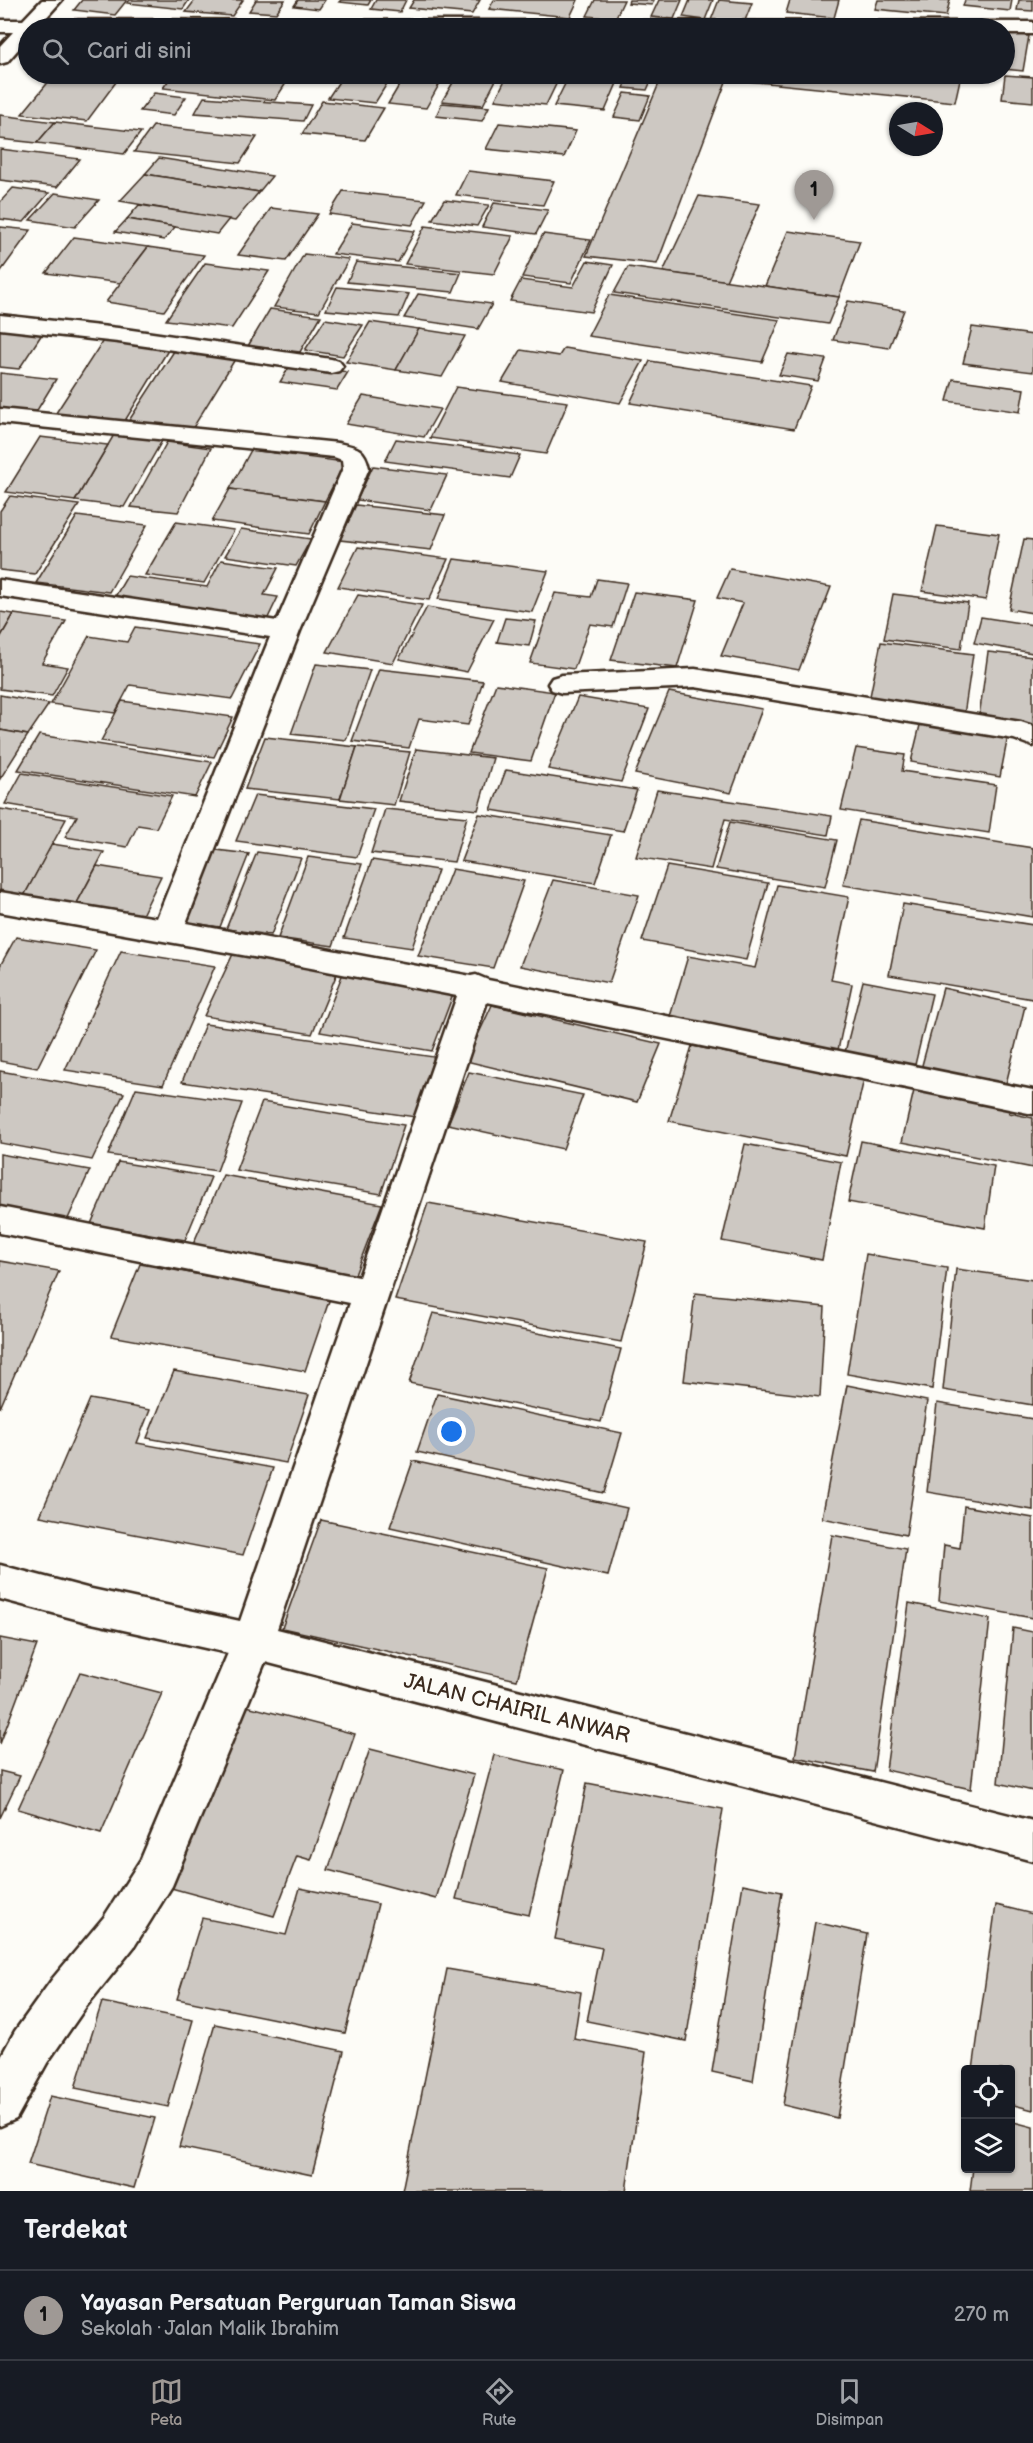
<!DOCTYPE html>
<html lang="id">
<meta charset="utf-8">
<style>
:root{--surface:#171b24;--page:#20242c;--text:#f1f3f6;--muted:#9ea1a6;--line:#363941;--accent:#9f9995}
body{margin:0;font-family:"Balsamiq Sans",sans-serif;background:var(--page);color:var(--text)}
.controls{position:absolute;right:18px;bottom:18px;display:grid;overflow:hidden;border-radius:6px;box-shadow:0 2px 4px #0004}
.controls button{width:54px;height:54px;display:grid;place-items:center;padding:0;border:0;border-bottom:2px solid var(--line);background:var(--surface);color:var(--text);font:30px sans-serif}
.compass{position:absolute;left:889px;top:102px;width:54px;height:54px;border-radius:50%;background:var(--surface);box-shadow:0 2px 4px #0004;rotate:101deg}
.you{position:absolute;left:452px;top:1432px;width:21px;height:21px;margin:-15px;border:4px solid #fff;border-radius:50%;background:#1a73e8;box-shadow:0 0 0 9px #1a73e833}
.badge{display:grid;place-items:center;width:39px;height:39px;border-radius:50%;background:var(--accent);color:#111;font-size:20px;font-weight:700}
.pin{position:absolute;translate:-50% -50px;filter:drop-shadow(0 2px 3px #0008)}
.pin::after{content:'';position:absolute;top:32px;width:21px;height:18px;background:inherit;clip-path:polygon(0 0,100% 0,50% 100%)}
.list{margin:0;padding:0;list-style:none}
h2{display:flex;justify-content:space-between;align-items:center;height:78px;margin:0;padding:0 24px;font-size:26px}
h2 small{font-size:20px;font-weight:400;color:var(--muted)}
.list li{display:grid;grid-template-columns:39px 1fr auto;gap:18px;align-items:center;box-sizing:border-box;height:90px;padding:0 24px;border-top:2px solid var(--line)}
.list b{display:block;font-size:22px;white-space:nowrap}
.list p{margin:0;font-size:20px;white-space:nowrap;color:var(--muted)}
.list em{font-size:20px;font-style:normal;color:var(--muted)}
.icon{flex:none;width:33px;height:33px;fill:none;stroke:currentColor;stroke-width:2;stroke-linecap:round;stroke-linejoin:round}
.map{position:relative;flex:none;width:1033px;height:2191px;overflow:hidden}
.search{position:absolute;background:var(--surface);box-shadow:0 2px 4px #0004;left:18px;right:18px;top:18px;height:66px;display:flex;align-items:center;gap:15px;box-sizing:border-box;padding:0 21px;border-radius:33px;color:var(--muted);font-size:22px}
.sheet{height:168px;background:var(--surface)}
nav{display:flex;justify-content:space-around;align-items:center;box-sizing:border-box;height:84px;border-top:2px solid var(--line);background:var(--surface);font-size:16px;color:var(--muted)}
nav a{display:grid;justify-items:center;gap:3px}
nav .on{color:var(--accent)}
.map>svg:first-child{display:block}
</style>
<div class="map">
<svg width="1033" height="2191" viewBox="0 0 1033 2191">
<rect width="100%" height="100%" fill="#fdfcf7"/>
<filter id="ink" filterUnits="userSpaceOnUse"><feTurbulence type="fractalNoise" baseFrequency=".0167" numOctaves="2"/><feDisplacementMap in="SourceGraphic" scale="12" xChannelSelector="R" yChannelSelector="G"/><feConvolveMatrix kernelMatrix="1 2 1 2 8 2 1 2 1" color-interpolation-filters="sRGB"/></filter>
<g filter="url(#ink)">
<g fill="#cdc8c2" stroke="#3b2a1e" stroke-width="1.5">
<path d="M82 0H127L115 15 74 10Z"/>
<path d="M130 0H189L183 9 127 3Z"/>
<path d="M195 0H243L232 16 186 12Z"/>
<path d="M256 0H285L276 13 249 11Z"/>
<path d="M298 0H325L319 9 294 6Z"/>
<path d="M341 0H371L368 5 339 2Z"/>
<path d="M376 0H406L400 12 371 9Z"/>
<path d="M414 0H480L472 14 409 8Z"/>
<path d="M494 0H578L570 17 489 9Z"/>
<path d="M595 0H624L615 19 587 16Z"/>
<path d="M629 0H654L652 5 628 3Z"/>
<path d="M659 0H682L674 19 651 17Z"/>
<path d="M690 0H713L705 20 683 17Z"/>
<path d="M719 0 752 3 744 23 711 20Z"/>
<path d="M790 0H839L834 18 786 13Z"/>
<path d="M878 0H950L946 16 875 9Z"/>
<path d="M965 0H1012L1010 11 963 6Z"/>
<path d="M1019 0H1033V11L1017 10Z"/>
<path d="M1004 33 1029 36 1023 71 1004 69Z"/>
<path d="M55 74H122L87 121 22 114Z"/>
<path d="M173 74H292L275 100 163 88Z"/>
<path d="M344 74H393L375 103 328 98Z"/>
<path d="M406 74H445L441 81 404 77Z"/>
<path d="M458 74H499L483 105 442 101Z"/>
<path d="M508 74H561L546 105 495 100Z"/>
<path d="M570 74H621L605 111 554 106Z"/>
<path d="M630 74H654L647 90 624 88Z"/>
<path d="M663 74H943L961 75 955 102 727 79 657 264 586 256Z"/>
<path d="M1005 75 1033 77V102L1002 99Z"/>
<path d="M404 77 441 81 426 108 388 104Z"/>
<path d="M154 93 186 97 174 115 140 111Z"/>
<path d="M625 93 650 96 640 120 614 117Z"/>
<path d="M204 97 311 105 303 121 195 113Z"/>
<path d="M322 101 384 108 365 140 302 134Z"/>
<path d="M442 103 489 107 482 121 436 116Z"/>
<path d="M0 115 55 122 37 143 0 139Z"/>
<path d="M55 122 141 132 124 154 37 143Z"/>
<path d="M499 123 576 131 564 157 486 149Z"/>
<path d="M153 126 257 137 240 163 134 152Z"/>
<path d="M0 149 80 159 57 187 0 180Z"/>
<path d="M159 158 272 176 259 192 145 174Z"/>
<path d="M468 171 554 181 543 205 456 195Z"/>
<path d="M145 174 259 192 235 221 120 201Z"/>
<path d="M13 188 49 193 24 222 0 219V202Z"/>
<path d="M343 191 426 200 412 225 329 214Z"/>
<path d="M55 193 99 200 75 227 30 220Z"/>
<path d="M699 196 760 204 726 281 663 272Z"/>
<path d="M444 200 489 205 477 226 432 220Z"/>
<path d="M494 203 548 210 536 234 482 227Z"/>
<path d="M139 205 229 219 217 234 127 219Z"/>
<path d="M271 208 318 214 286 261 238 255Z"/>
<path d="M127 219 175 227 164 240 115 232Z"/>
<path d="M352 223 415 231 398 262 333 254Z"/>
<path d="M425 226 513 236 494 274 405 264Z"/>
<path d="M0 227 31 230 1 271 0 270Z"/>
<path d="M788 231 860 241 839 297 765 286Z"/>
<path d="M543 234 591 240 571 283 522 277Z"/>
<path d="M74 237 148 247 120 283 46 273Z"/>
<path d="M148 247 204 255 164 311 106 302Z"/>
<path d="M304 254 349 259 319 312 274 307Z"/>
<path d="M587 261 613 265 591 312 510 301 521 280 573 287Z"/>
<path d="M356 262 461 273 453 292 347 282Z"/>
<path d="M205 263 269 271 232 328 166 320Z"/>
<path d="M628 267 765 286 839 297 828 324 614 293Z"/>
<path d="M337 287 409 294 399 317 326 310Z"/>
<path d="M418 294 492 304 478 329 404 318Z"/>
<path d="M609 295 780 320 762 362 588 336Z"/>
<path d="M848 301 904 310 889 348 833 340Z"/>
<path d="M270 309 321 316 300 352 248 346Z"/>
<path d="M325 319 363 325 343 356 305 350Z"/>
<path d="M370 322 419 329 396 370 346 362Z"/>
<path d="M0 326 44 331 19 369 0 367Z"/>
<path d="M972 327 1033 335V372L963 363Z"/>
<path d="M419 329 465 336 442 377 396 370Z"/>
<path d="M104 339 170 347 123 424 54 416Z"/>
<path d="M176 348 237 356 191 431 128 422Z"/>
<path d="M564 348 643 361 620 403 502 382 521 350 559 356Z"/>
<path d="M788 354 826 359 818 381 779 375Z"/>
<path d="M650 361 811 386 794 429 630 403Z"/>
<path d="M291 364 348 372 337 390 280 382Z"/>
<path d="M0 373 56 379 33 417 0 413Z"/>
<path d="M953 379 1024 389 1020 412 947 401Z"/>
<path d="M456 387 568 402 546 454 430 438Z"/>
<path d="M363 396 440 409 424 437 346 424Z"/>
<path d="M115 433 163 439 124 507 75 501Z"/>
<path d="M40 437 108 445 75 501 6 492Z"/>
<path d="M396 439 520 455 510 478 385 461Z"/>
<path d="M167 442 211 448 178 512 131 507Z"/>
<path d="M251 450 345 462 325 501 230 489Z"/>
<path d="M373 466 447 475 431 510 357 500Z"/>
<path d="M230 489 325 501 309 534 212 521Z"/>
<path d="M10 496 79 505 35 574 0 570V511Z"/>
<path d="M356 505 445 515 431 550 340 540Z"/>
<path d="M77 516 147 525 109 592 36 583Z"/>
<path d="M176 522 234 530 204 583 145 575Z"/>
<path d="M937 526 999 534 986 600 922 591Z"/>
<path d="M241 529 311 539 296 566 225 556Z"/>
<path d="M1024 539 1033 540V613L1009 609Z"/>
<path d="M358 547 448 559 429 600 338 587Z"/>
<path d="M454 559 548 571 532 612 438 599Z"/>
<path d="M221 560 278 568 264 595 278 597 266 622 113 600 127 576 207 587Z"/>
<path d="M730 569 831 587 799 670 721 656 743 603 717 598Z"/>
<path d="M597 579 627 583 613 627 590 624 574 669 530 663 555 593 591 597Z"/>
<path d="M634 592 698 600 677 668 611 660Z"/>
<path d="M893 594 968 603 961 649 884 639Z"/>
<path d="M358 595 422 605 393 663 327 652Z"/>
<path d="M427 607 494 619 467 672 399 659Z"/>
<path d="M0 612 14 614 0 638Z"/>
<path d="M14 614 66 621 42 663 68 667 52 696 0 689V638Z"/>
<path d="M981 617 1033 625V653L974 643Z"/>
<path d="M505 618 536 621 529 646 497 642Z"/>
<path d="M135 627 260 644 232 699 130 685 115 713 51 704 89 636 127 642Z"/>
<path d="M881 642 973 654 964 715 869 701Z"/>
<path d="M988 652 1033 657V724L979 717Z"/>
<path d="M316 664 370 670 346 740 291 734Z"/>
<path d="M379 669 483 681 468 725 419 719 409 748 352 741Z"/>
<path d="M496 684 555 692 531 761 469 753Z"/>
<path d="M669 692 762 709 731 793 635 774Z"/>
<path d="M0 695 49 704 28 735 0 730Z"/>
<path d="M578 697 649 709 621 782 548 769Z"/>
<path d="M122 701 233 717 214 757 101 741Z"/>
<path d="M921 721 1008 736 1000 777 911 762Z"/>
<path d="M0 730 28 735 0 779Z"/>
<path d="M39 735 212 762 195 797 18 770Z"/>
<path d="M265 737 357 747 340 799 245 789Z"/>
<path d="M357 747 410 752 394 805 340 799Z"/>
<path d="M856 748 905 755 902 771 996 785 989 833 841 810Z"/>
<path d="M416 749 493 758 478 810 399 801Z"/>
<path d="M506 770 637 790 623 831 491 810Z"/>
<path d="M22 773 172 796 156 828 138 825 127 847 65 837 77 816 5 804Z"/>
<path d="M657 790 832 816 828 835 725 819 711 869 636 857Z"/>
<path d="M255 795 374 809 357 857 236 841Z"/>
<path d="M0 809 66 819 24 896 0 892Z"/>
<path d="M385 809 467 817 454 862 371 853Z"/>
<path d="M479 814 611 835 595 883 461 861Z"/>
<path d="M859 820 1033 848V917L843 885Z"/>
<path d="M730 822 837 840 825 887 716 869Z"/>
<path d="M52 844 104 852 76 905 24 896Z"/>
<path d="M208 849 249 854 220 927 179 921Z"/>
<path d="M257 852 301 858 271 935 226 929Z"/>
<path d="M308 857 362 864 333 946 278 938Z"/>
<path d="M372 860 438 870 412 948 344 938Z"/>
<path d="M97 866 161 876 142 915 76 905Z"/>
<path d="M667 866 768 883 746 960 642 941Z"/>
<path d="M452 869 524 881 493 968 418 956Z"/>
<path d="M553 880 639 895 609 983 520 966Z"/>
<path d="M777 885 849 897 831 980 852 984 838 1050 669 1020 688 956 755 968Z"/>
<path d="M903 904 1033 925V999L889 975Z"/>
<path d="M16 937 96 950 37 1068 0 1061V966Z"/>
<path d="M121 951 215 966 163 1085 65 1070Z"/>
<path d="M233 954 338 971 312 1034 204 1016Z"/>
<path d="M343 973 454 992 432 1051 320 1032Z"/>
<path d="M863 981 932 994 914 1069 844 1056Z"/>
<path d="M943 988 1025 1006 1005 1088 921 1069Z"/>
<path d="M492 1005 661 1044 637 1102 466 1061Z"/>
<path d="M205 1024 434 1057 415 1117 182 1082Z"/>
<path d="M692 1046 864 1079 846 1156 669 1121Z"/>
<path d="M0 1071 124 1093 92 1160 0 1143Z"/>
<path d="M469 1072 583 1095 563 1149 448 1124Z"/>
<path d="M915 1086 1011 1105 1009 1113 1033 1118V1168L902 1142Z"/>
<path d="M136 1088 242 1103 217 1171 108 1155Z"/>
<path d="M262 1102 404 1125 381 1194 236 1170Z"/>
<path d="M861 1141 994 1166 985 1228 848 1202Z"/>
<path d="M745 1144 841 1162 822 1260 722 1241Z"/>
<path d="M0 1154 90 1170 67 1221 0 1209Z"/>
<path d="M118 1162 211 1177 185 1240 91 1224Z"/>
<path d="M223 1175 382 1204 353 1280 191 1249Z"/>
<path d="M428 1203 647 1242 621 1342 395 1300Z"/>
<path d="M866 1254 947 1268 932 1389 847 1374Z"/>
<path d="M0 1261 59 1271 0 1408Z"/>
<path d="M140 1264 330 1298 305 1371 111 1336Z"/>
<path d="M956 1269 1033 1280V1405L943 1390Z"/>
<path d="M695 1293 825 1307 820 1397 684 1381Z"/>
<path d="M433 1313 621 1349 601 1422 409 1383Z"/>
<path d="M174 1371 309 1395 286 1463 147 1438Z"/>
<path d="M847 1385 927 1401 906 1535 822 1518Z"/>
<path d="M437 1394 622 1433 604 1493 417 1452Z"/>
<path d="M90 1399 150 1410 137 1443 273 1468 243 1555 40 1516Z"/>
<path d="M937 1403 1033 1419V1510L927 1492Z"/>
<path d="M413 1461 627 1508 608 1576 390 1527Z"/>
<path d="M964 1506 1033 1518V1618L939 1601 944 1545 960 1548Z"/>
<path d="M321 1520 548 1568 517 1680 282 1628Z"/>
<path d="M832 1535 906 1549 873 1772 795 1757Z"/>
<path d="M909 1603 990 1619 971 1789 886 1770Z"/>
<path d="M1013 1628 1033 1632V1791L998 1783Z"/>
<path d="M0 1638 37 1645 0 1744Z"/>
<path d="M80 1672 162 1693 101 1833 18 1809Z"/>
<path d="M243 1705 355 1734 311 1860 297 1856 274 1916 171 1888Z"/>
<path d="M370 1749 474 1775 436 1899 328 1870Z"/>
<path d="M494 1755 564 1770 529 1915 456 1899Z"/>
<path d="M0 1771 20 1776 0 1818Z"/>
<path d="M587 1783 723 1809 686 2041 587 2021 602 1948 555 1939Z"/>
<path d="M743 1884 782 1892 753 2081 712 2072Z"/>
<path d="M300 1888 378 1904 345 2033 177 1999 202 1918 286 1935Z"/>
<path d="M996 1905 1033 1914V2110L1010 2104V2070H973Z"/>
<path d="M815 1922 867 1934 837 2118 783 2105Z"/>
<path d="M447 1969 581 1992 574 2039 646 2052 626 2191H402Z"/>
<path d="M102 2002 193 2020 168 2107 75 2088Z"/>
<path d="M215 2024 344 2051 312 2175 179 2147Z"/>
<path d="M50 2096 155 2118 134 2188 28 2164Z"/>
<path d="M1010 2121 1033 2127V2191H970L973 2168H1010Z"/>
</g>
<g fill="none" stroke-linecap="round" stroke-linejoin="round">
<defs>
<g id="street">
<path d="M42 0H62L44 20 1033 22V34H1004V28H28V38L7 62 0 64V46L13 32H0V20H23Z"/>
<path d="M0 315 118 328 331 359 339 361 343 366 339 371 331 373 118 342 0 329Z"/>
<path d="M0 409 338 443C357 447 365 448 369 468L300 631 186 923 471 976 476 975 488 980 1033 1090V1114L487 1002 277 1629 1033 1821V1861L265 1662 172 1886 134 1947 85 2008 47 2063 16 2119 0 2126V2058L15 2031 53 1978 104 1917 141 1859 228 1653 87 1622 0 1599V1565L87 1588 240 1621 350 1303 0 1233V1207L359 1277 457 996 259 958 0 912V892L157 918 270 637 0 596V580L277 621 343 468 342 460 334 457 0 423Z"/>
<path d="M695 669 1021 722 1033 726V746L1014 739 695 687 562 693 552 690 548 684 552 678 562 675Z"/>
</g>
</defs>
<use href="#street" stroke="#3b2a1e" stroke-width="5"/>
<use href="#street" fill="#fdfcf7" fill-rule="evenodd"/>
</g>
</g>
<g text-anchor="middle" stroke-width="4.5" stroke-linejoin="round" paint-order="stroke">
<g font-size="21" fill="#3b2a1e" stroke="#fdfcf7">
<text transform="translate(517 1708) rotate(14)" y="7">JALAN CHAIRIL ANWAR</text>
</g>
</g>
</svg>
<div class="controls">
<button><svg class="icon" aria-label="locate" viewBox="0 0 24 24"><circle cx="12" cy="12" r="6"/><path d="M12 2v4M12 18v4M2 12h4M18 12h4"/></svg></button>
<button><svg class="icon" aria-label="layers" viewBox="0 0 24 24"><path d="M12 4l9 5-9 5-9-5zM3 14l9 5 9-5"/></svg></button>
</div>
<svg class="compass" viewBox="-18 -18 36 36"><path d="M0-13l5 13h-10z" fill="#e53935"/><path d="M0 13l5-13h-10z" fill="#9ea1a6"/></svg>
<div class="you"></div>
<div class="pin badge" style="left:814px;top:220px">1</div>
<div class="search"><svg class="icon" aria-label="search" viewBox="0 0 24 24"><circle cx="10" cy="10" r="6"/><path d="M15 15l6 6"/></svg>Cari di sini</div>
</div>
<section class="sheet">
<h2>Terdekat<small></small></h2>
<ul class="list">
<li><span class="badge">1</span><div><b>Yayasan Persatuan Perguruan Taman Siswa</b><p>Sekolah · Jalan Malik Ibrahim</p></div><em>270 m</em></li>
</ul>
</section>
<nav>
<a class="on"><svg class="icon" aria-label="map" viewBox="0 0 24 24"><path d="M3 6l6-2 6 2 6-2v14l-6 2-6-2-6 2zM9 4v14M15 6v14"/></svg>Peta</a>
<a><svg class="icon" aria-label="directions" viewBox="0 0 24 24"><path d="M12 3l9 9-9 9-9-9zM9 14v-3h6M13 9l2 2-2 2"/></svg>Rute</a>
<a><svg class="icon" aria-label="saved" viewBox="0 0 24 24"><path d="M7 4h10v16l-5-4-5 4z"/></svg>Disimpan</a>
</nav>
